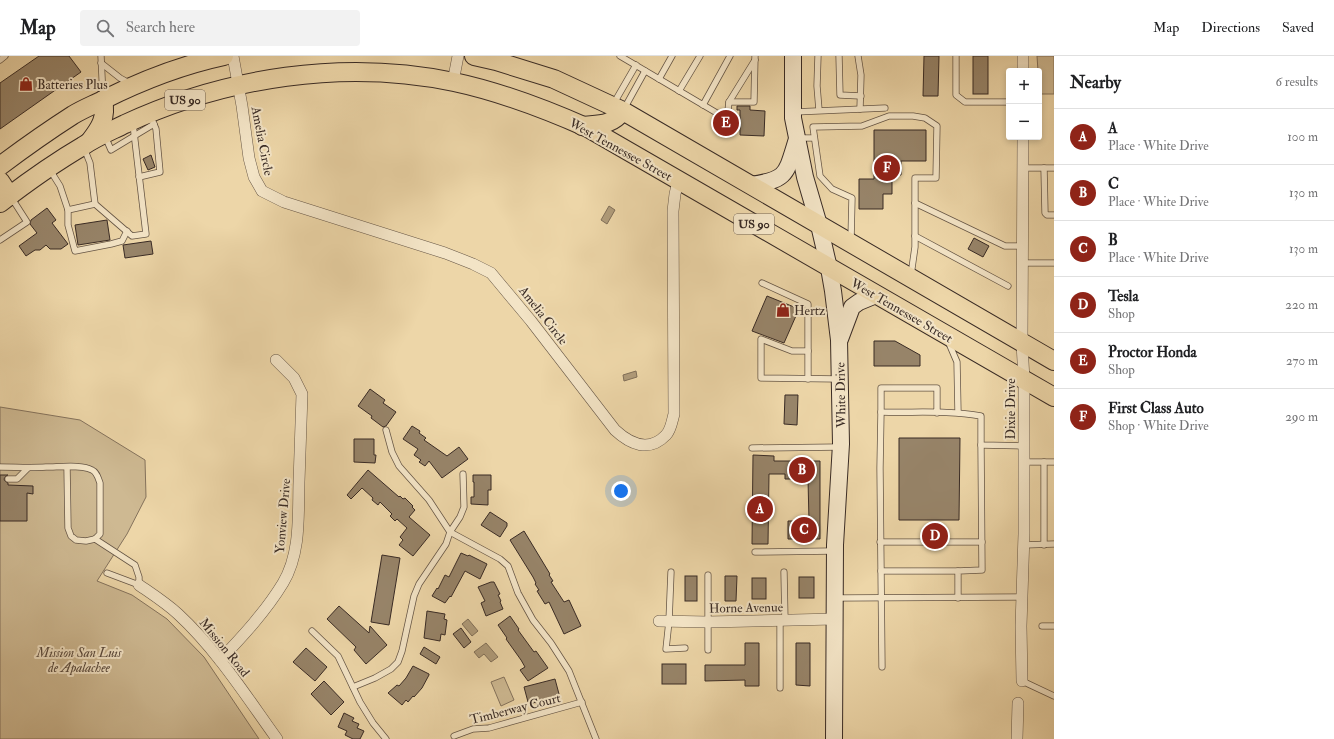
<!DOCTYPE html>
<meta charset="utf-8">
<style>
:root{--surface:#fff;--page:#f2f2f2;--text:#202124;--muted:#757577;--line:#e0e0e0;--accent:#8f2418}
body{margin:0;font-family:"IM FELL Double Pica",serif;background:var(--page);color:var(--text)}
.controls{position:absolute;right:12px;top:12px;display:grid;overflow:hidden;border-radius:4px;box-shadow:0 2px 6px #0003}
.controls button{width:36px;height:36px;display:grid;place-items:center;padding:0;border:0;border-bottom:1px solid var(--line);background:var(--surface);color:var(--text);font:20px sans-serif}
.you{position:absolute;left:621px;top:435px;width:14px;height:14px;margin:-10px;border:3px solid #fff;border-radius:50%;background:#1a73e8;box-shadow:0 0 0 6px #1a73e833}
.badge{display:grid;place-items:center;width:26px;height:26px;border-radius:50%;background:var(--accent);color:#fff;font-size:13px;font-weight:700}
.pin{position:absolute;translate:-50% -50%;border:2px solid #fff;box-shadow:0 1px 4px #0006}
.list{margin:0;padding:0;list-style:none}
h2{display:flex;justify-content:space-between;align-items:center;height:52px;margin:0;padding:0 16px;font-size:17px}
h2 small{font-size:13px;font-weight:400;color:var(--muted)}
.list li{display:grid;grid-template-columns:26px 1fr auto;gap:12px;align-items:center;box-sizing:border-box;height:56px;padding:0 16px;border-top:1px solid var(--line)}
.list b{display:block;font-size:15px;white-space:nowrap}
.list p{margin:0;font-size:13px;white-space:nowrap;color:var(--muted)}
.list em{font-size:13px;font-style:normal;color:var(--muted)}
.icon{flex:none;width:22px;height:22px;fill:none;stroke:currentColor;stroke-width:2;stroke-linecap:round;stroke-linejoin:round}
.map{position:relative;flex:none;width:1054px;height:683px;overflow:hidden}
header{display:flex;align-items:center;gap:24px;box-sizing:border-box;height:56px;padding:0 20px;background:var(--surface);border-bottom:1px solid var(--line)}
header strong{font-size:19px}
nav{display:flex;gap:22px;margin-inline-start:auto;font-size:14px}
.search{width:280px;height:36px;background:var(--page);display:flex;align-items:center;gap:10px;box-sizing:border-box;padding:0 14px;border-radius:4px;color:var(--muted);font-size:15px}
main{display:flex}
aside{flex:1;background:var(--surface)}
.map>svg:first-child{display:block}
</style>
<header>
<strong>Map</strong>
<div class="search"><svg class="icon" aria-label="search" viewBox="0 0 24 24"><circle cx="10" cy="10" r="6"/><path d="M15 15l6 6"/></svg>Search here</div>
<nav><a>Map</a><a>Directions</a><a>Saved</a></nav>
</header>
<main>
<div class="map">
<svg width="1054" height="683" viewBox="0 0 1054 683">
<rect width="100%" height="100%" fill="#edd6a8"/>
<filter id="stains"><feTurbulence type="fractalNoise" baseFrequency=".005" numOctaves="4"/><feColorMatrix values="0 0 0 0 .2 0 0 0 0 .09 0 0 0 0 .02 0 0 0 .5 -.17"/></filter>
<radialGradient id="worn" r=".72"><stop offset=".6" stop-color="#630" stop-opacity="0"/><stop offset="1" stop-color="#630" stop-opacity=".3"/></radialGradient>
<g fill="#ceb992" stroke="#84725c">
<path d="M1037 0H1054V38H1039V15H1038Z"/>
<path d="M0 351 80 364 145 404 146 441 127 478 97 525 132 539 167 563 204 601 259 683H0Z"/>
<path d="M504 621 514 644 501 650 491 626Z"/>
</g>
<g fill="#b09c7b" stroke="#806f59">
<path d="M609 150 615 154 607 168 601 164Z"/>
<path d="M636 315 637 321 624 325 623 319Z"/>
<path d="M468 563 478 575 472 580 462 568Z"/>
<path d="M486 587 498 601 491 606 484 598 479 602 474 596Z"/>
</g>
<g fill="#978469" stroke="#392b25">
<path d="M39 0H69L81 16 0 73V27Z"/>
<path d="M924 0H939L938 40H923Z"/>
<rect x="973" y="0" width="15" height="38"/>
<path d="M737 50H750V54L765 55 764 80 740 79V54H737Z"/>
<path d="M874 74H926V105H901V119H892V138H883V153H859V123H874Z"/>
<path d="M151 99 155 111 148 114 143 103Z"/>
<path d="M47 152 56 164 52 167 68 188 61 193H50L46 189 40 194H35L26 200 19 190 37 177 30 168 31 164Z"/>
<path d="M107 164 110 184 78 189 75 169Z"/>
<path d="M974 182 989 190 983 201 968 193Z"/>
<path d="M151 185 153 198 125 202 123 189Z"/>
<path d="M767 240 799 253 784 287 752 275Z"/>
<path d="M874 285H895L920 299V310H874Z"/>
<path d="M370 333 385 344 383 347 396 356 386 370 383 371 371 362 372 360 358 350Z"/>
<path d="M785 339H798L797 369 784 368Z"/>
<path d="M412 370 420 375 419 377 426 382 424 384 447 400 459 391 468 403 442 422 429 405 425 410 419 406 421 404 414 399 418 393 403 383Z"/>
<path d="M899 382H960L959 464H899Z"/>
<path d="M354 383H374V399H376L375 407 354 406Z"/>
<path d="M753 399 774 400V405H820V483H788V465H809L808 423H785V418H769L768 488H752Z"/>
<path d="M368 414 399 441 400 440 403 443 405 442 413 450 412 451 415 454 409 461 430 479 413 500 399 489 403 484 400 481 407 472 397 463 395 465 390 460 392 458 380 446 378 449 372 444 373 442 362 432 351 443 347 439Z"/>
<path d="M0 419H8L6 420 4 423 5 425 8 427V429L33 430V438L27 437V465H0Z"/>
<path d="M473 419H491V434H488V449L471 448V441H474V426H473Z"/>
<path d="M490 456 507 467V470L500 481 481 469Z"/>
<path d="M524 475 550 518 549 519 553 525 551 526 564 546 569 544 581 570 564 578 549 546 545 548 537 535 539 534 535 528 536 527 533 521 510 484Z"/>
<path d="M461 497 468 500 469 499 487 508 480 523 465 515 451 541 450 540 445 547 432 540 437 532 438 533 445 519 449 521Z"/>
<path d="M382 499 400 502 389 569 371 566Z"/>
<rect x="685" y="520" width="12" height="25"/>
<path d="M725 520H737L736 545H725Z"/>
<rect x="799" y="521" width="15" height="21"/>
<rect x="752" y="522" width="14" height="21"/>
<path d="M491 526H494L500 538 498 539 501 545 500 546 503 553 486 560 481 547 485 545 478 531Z"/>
<path d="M339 550 369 577 370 570 387 589 366 608 354 594 356 591 327 563Z"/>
<path d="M427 555 445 558 444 563 447 564 445 579 441 578 440 585 424 582Z"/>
<path d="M510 560 519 573 518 574 534 596 536 595 548 612 528 625 520 614 525 611 521 604 506 583 507 582 498 569Z"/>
<path d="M461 572 471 586 464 592 453 578Z"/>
<path d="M745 587H759V630H745V624L705 625V609H745Z"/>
<path d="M796 587H810V630L796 629Z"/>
<path d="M424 591 440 601 436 608 420 598Z"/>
<path d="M306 592 327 611 315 625 293 606Z"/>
<rect x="662" y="608" width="24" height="20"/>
<path d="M413 610 429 618V619L422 632 414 641 413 640 408 646 406 644 402 649 388 637 397 629 399 630 406 622Z"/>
<path d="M555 623 559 638H556L557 641 552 643V646L537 650 536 646 531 648 530 645 528 646 524 631Z"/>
<path d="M324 625 344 646 331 659 311 638Z"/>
<path d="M344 657 354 662 352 665 359 668 357 672 364 675 360 683H353L345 679 347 675 338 671Z"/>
</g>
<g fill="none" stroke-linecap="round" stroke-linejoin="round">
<defs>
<g id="lane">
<path d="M101 0 103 42"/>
<path d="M620 0 727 63 729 46 755 4"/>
<path d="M818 0 817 30 819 54"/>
<path d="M839 0 840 39 861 40"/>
<path d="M858 0 861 19 860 53"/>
<path d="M956 0V39L965 46H1009"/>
<path d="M0 4 5 0"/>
<path d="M101 7 120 22 129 27"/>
<path d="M659 23 672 0"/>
<path d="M679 35 700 0"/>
<path d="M729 46H754L755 0"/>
<path d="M614 47 636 9"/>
<path d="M703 49 730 0"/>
<path d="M624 53 645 15"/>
<path d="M794 56 885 52"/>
<path d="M105 80 111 94 154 68"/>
<path d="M799 82H814"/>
<path d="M84 92 90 107 95 148 132 180 146 178 133 68"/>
<path d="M1023 112H1054"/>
<path d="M1044 112 1045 157 1047 159H1054"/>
<path d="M50 114 60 130 68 154V169L75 195 111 188 122 185 127 175"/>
<path d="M139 121 160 116 156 73 150 59"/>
<path d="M915 147 1005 190H1023"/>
<path d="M68 154 95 148"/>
<path d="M915 180 1008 230"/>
<path d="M851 183 852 142 832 133 820 120 813 71 862 70 889 60H913L925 62 937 70 936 122H915V191L911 219"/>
<path d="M0 184 27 166 11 141"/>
<path d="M1023 207H1054"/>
<path d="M762 227 808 248V323"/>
<path d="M948 285 957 306 958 356"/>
<path d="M808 295H792L761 283V322L839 323"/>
<path d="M881 356 880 412 882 611"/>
<path d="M937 357V332H881V356C914 357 948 354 981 360V389L1024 390"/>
<path d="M386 374 392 396 399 410 429 444 450 476 500 503 508 510 518 537 533 564 551 587 569 615 596 683"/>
<path d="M752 392 839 391"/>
<path d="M1024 406H1054"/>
<path d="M0 411C15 411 31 412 46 411 59 411 82 408 92 414 97 416 98 422 100 427V478L95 483 86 485 76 484 71 480 68 472 67 411"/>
<path d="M8 423H17L28 412"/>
<path d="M95 483 135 509 139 521V529L107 517"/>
<path d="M880 486H982"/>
<path d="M1023 489 1054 488"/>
<path d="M1044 489V406"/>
<path d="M755 496 833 495"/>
<path d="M881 515H958"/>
<path d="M671 516 669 565 666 593 685 592"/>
<path d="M784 516 785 565"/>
<path d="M837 542 1022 541"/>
<path d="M958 542V515L982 514 981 389"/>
<path d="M780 565V632"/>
<path d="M1042 570H1054"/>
<path d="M312 575 338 600 360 646 373 667 386 683"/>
<path d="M708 594V519"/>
<path d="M1022 625 1054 640"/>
<path d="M353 631 375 622 391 613 398 606 402 595 414 540 419 528 446 488 450 476 460 461 464 451 463 418"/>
<path d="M454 680 473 673 489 672 582 646"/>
</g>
<g id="street">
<path d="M233 0 242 50 249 102 254 121 262 135 284 146 445 197 473 208 491 217 531 265 615 374C630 388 649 397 666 379 671 374 672 365 674 358L673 155 675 138 678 125"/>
<path d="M1023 15V0"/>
<path d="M453 26 458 0"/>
<path d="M139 529C152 538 166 547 178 558 217 594 246 640 277 683"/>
<path d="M659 565 708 566 834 563"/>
<path d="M220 604C243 580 266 555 283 527 301 497 298 459 299 426 300 397 301 367 302 338L294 322 276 304"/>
<path d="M1022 625 1021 570 1024 478V324L1022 287 1023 81"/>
<path d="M1017 683 1018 647"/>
</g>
<g id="secondary">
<path d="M793 0V62L805 121 819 169 829 212 833 235 839 284 841 388 835 489 834 683"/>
<path d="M750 129C788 124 786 118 797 83"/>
<path d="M840 283 852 251 859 246 876 239"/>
</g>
<g id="primary">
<path d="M474 0 496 5 554 23 623 55 1054 305"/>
<path d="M582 70C600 68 611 70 623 55"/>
<path d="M90 85C100 72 107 62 103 44"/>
<path d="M0 110C24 92 48 75 73 59 83 53 93 49 103 44 141 25 182 9 224 0"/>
<path d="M0 125 10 140"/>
<path d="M0 147C26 127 54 107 83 90 96 81 111 75 125 68 226 21 344 3 454 26 501 36 545 53 588 72L1054 341"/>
</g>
</defs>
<use href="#lane" stroke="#665646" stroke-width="7"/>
<use href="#street" stroke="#665646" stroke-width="12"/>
<use href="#secondary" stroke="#392b25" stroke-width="18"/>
<use href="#primary" stroke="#392b25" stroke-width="20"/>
<use href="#lane" stroke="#f3e4c6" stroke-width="5.5"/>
<use href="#street" stroke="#f3e4c6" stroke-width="11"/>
<use href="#secondary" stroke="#f3e4c6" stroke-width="16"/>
<use href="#primary" stroke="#edd6a8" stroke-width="18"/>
</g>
<defs>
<symbol id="shop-bare" viewBox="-9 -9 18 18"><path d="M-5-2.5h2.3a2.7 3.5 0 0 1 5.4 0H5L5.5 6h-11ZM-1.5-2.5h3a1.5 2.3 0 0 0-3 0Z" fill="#8f2418" stroke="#f3e4c6" stroke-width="2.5" paint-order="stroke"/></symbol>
</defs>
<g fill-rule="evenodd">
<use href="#shop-bare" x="16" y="18" width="20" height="20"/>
<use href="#shop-bare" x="773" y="244" width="20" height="20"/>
</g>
<g text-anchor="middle" stroke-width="4" stroke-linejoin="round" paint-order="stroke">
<g fill="#f3e4c6" stroke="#716255" stroke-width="1">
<rect x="165" y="34" width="40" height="20" rx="3"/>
<rect x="734" y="158" width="40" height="20" rx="3"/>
</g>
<g font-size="12" font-weight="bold" fill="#392b25">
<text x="185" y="48">US 90</text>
<text x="754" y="172">US 90</text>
</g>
<g font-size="13" fill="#392b25" stroke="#f3e4c6" text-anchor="start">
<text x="37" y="33">Batteries Plus</text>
<text x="794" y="259">Hertz</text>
</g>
<g font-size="13" fill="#392b25" stroke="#f3e4c6">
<text transform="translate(263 85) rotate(79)" y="5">Amelia Circle</text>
<text transform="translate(621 93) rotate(29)" y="5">West Tennessee Street</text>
<text transform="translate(902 254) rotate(30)" y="5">West Tennessee Street</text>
<text transform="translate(544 259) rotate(52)" y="5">Amelia Circle</text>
<text transform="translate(840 339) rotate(-91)" y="5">White Drive</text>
<text transform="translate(1010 353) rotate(-90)" y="5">Dixie Drive</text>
<text transform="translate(282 460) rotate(-85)" y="5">Yonview Drive</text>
<text transform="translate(746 551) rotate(-1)" y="5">Horne Avenue</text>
<text transform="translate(225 591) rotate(51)" y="5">Mission Road</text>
<text transform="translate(515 652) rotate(-14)" y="5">Timberway Court</text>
</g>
<g font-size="13" font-style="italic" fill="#57473b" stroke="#f3e4c6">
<text x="79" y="601">Mission San Luis<tspan x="79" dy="15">de Apalachee</tspan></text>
</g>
</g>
<rect width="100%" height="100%" filter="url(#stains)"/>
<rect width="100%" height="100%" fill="url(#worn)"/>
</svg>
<div class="controls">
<button>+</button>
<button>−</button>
</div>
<div class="you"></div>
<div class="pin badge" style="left:760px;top:453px">A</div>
<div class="pin badge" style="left:802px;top:414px">B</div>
<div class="pin badge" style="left:804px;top:474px">C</div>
<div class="pin badge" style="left:935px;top:480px">D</div>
<div class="pin badge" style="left:726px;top:67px">E</div>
<div class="pin badge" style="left:887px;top:112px">F</div>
</div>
<aside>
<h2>Nearby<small>6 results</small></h2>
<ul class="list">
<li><span class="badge">A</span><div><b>A</b><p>Place · White Drive</p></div><em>100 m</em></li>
<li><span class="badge">B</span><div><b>C</b><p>Place · White Drive</p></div><em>130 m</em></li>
<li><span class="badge">C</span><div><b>B</b><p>Place · White Drive</p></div><em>130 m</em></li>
<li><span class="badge">D</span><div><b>Tesla</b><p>Shop</p></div><em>220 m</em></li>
<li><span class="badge">E</span><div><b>Proctor Honda</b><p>Shop</p></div><em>270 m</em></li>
<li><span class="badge">F</span><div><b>First Class Auto</b><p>Shop · White Drive</p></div><em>290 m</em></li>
</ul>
</aside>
</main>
